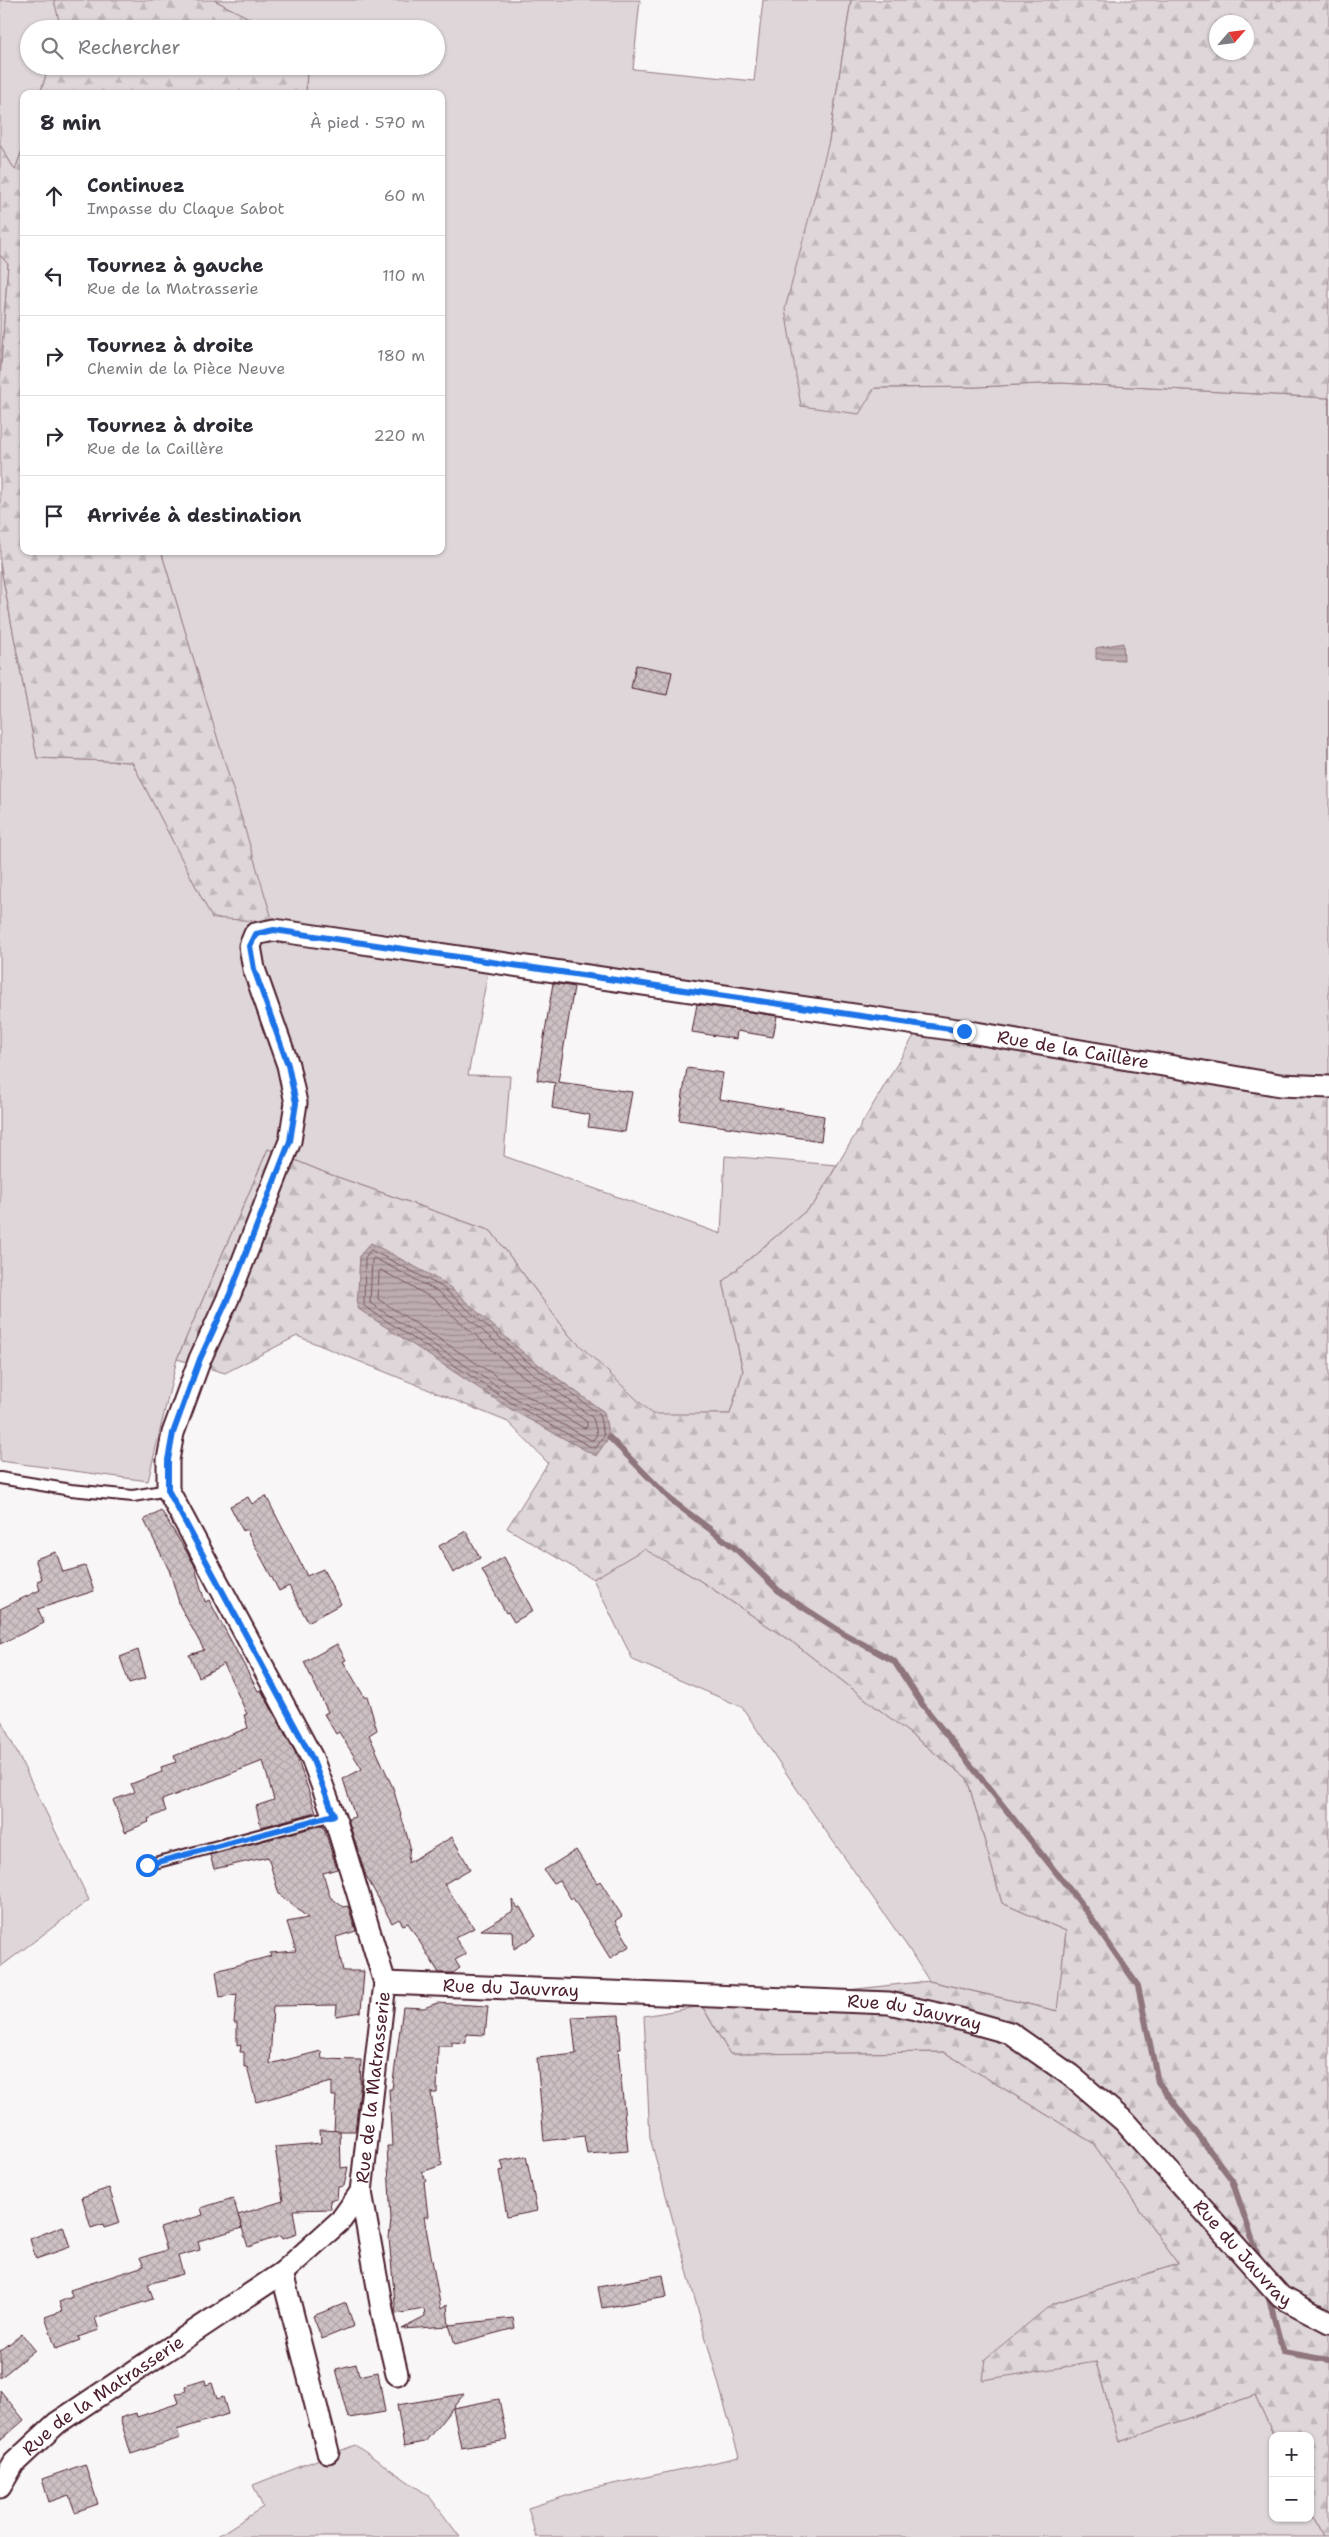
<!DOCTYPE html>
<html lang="fr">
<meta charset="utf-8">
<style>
:root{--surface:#fff;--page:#f2f2f3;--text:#2b2b33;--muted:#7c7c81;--line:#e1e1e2}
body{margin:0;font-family:"Shantell Sans",sans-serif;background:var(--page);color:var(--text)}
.controls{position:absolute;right:15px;bottom:15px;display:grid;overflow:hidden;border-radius:10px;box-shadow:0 1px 4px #0004}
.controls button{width:45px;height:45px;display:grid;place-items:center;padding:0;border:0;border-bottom:1px solid var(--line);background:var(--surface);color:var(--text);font:25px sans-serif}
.compass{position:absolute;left:1209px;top:15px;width:45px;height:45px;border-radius:50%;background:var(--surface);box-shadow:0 1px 4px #0004;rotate:62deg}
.stop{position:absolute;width:15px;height:15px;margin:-11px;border:4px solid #1a73e8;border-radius:50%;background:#fff}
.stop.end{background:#1a73e8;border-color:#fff;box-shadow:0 1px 5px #0008}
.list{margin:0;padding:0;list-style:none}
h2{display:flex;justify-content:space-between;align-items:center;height:65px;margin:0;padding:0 20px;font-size:21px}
h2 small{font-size:16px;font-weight:400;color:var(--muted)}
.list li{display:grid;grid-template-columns:32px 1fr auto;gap:15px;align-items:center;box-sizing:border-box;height:80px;padding:0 20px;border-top:1px solid var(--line)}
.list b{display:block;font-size:19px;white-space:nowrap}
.list p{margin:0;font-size:16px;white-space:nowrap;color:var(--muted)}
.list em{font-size:16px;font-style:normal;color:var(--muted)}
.icon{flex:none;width:28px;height:28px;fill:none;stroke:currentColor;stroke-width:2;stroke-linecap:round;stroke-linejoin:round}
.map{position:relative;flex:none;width:1329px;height:2537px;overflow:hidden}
.search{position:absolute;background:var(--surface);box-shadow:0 1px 4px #0004;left:20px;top:20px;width:425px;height:55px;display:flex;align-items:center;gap:12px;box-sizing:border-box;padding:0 18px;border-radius:28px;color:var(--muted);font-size:19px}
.panel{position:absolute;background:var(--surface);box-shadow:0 1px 4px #0004;left:20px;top:90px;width:425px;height:465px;border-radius:10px}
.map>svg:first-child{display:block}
</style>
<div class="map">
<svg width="1329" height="2537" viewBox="0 0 1329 2537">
<defs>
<pattern id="forest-firs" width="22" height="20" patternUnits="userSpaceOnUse" patternTransform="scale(1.25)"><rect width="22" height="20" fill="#ded6d9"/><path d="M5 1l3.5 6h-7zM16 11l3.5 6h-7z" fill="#c0b7ba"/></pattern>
<pattern id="water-rules" width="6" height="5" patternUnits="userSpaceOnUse" patternTransform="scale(1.25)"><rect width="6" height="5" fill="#bdadb0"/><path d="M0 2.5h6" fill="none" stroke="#9c8c8f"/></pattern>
<pattern id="building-cross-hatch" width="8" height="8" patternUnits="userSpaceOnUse" patternTransform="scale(1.25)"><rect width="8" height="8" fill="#cdc1c4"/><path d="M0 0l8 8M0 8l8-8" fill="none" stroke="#b2a5a9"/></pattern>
</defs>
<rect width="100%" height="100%" fill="#f8f6f7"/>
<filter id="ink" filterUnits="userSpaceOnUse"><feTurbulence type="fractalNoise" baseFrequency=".02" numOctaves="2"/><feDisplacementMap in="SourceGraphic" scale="10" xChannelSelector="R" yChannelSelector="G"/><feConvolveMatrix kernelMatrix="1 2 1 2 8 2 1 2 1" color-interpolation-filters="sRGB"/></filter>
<g filter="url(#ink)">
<g fill="#ded6d9" stroke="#947a82">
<path d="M0 0H54L62 27 61 29H29V66H49L40 94H24V145L15 170 0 145Z"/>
<path d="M214 0H640L633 69 754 81 763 0H851L829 141 875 388 976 387 1061 383 1329 398V1075L1295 1083 915 1034 911 1012 492 952 468 1075 510 1076 504 1156 721 1234 725 1156 837 1165 814 1204 723 1281 743 1371 730 1414 652 1415 569 1335 491 1231 326 1173 268 1149 177 1359 148 1481 0 1461V563L37 758 132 762 212 917 272 921 161 551H441V94H306L307 66H436V29H270Z"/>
<path d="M0 255 8 264 0 380Z"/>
<path d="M644 1548 699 1580 795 1644 967 1778 1002 1903 1066 1931 1058 2011 929 1981 907 1946 811 1810 742 1707 633 1660 593 1579Z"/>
<path d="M0 1718 89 1900 0 1967Z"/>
<path d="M702 2006 730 2054 944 2052 1093 2143 1178 2264 1052 2304 1096 2362 1119 2442 1255 2395 1274 2436 1273 2518H1310V2511L1323 2537H536L528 2508 585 2490 739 2457 650 2138 644 2016Z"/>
<path d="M355 2445 429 2496 460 2537H216L263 2507 253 2485Z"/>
</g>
<g fill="url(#forest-firs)" stroke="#947a82" fill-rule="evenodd">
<path d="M54 0H214L270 29H61Z"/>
<path d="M851 0H1329V775V398L1061 383 976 387 875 388 859 414 801 406 785 309 829 141ZM1246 22V52H1216V22Z"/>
<path d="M49 66H307L306 94H40Z"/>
<path d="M0 145 15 170 24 145V551H161L273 922 212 918 132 762 37 758 0 563V380L8 264 0 255Z"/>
<path d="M915 1034 1295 1083 1329 1076V2537H1323L1310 2511V2436H1274L1255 2395 1119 2442 1096 2362 982 2380 985 2359 1052 2304 1178 2264 1093 2143 944 2052 730 2054 702 2006 929 1981 1057 2011 1066 1931 1002 1903 967 1778 795 1644 699 1580 644 1549 593 1579 507 1528 548 1463 508 1422 297 1336 225 1373 177 1359 268 1149 326 1173 491 1231 569 1335 652 1414H730L743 1371 723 1281 814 1204Z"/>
</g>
<g fill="url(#water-rules)" stroke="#8f747b">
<path d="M1123 643 1124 660 1096 659V648Z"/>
<path d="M371 1243 445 1283 527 1356 604 1412 609 1437 596 1456 512 1410 357 1308 360 1255Z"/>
</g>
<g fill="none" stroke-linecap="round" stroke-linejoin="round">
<g stroke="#785860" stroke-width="1">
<path d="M371 1250 442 1287 524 1359 599 1414 604 1436 596 1448H593L515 1405 364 1306 365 1258Z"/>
<path d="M374 1258 439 1292 520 1364 593 1418 597 1434 594 1439 591 1440 518 1400 370 1303 372 1260Z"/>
<path d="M381 1270 434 1299 515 1370 587 1422V1427L584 1428 522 1393 378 1299 379 1272Z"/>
</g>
<g stroke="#8f747b" stroke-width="6">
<path d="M609 1437 671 1500 735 1548 781 1593 846 1635 894 1661 922 1704 1082 1905 1138 1986 1158 2082 1232 2180 1259 2259"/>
<path d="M1267 2291 1283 2352 1329 2360"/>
</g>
</g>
<g fill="url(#building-cross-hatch)" stroke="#4a1f2b">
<path d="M636 665 672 672 667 695 631 688Z"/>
<path d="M553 983 574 987 558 1082 632 1092 625 1132 588 1127 590 1115 552 1108 555 1083 537 1080Z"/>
<path d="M697 1004 777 1016 773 1037 737 1031 736 1039 692 1032Z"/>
<path d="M687 1068 723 1073 719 1099 824 1116 821 1141 679 1120Z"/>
<path d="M266 1496 307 1576 323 1569 341 1604 308 1622 289 1586 279 1591 246 1529 243 1531 230 1506 248 1497 252 1504Z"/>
<path d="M161 1510 194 1564 205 1602 209 1600 258 1691 261 1690 295 1752 316 1812 261 1827 256 1806 274 1800 263 1761 162 1800 166 1811 148 1819 149 1822 125 1832 113 1800 135 1792 131 1784 162 1772 161 1767 176 1762 174 1756 248 1728 244 1715 247 1714 224 1664 199 1677 189 1655 204 1650 180 1606 170 1572 144 1520Z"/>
<path d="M466 1531 480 1558 453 1573 439 1546Z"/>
<path d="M56 1552 63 1572 85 1566 94 1591 38 1609 44 1623 0 1644V1609L40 1590 37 1581 42 1579 35 1559Z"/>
<path d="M504 1557 533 1611 514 1622 508 1612 506 1613 482 1570Z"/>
<path d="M337 1644 346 1660 343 1661 365 1698 367 1696 377 1730 369 1735 393 1788 410 1846 408 1863 452 1837 470 1869 444 1884 474 1928 455 1938 466 1954 455 1960 460 1968 453 1973H439L408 1923 403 1925 399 1919 392 1923 366 1876 348 1819 355 1817 343 1779 362 1769 339 1732 336 1734 324 1714 328 1712 304 1662Z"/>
<path d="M138 1650 146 1678 129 1683 120 1657Z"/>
<path d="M323 1825 337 1869 323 1873 330 1897 343 1907 348 1906 356 1931 336 1937 343 1971H364L361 2012 336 2016 337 2005 273 2006 270 2064 321 2051 322 2059 361 2060 360 2089 355 2131H334L336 2096H332V2082L256 2102 247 2067H244V2052H240L241 2045 237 2046V2023H234L237 1994 220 1997 216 1971 271 1956 270 1953 296 1951 287 1922 308 1918 279 1894 268 1857 214 1869 210 1855Z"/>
<path d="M576 1850 597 1883 600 1881 622 1916 615 1921 630 1946 610 1958 573 1898 571 1899 559 1880 553 1883 544 1870Z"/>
<path d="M512 1900 518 1908 520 1907 536 1935 514 1949 513 1931 481 1930 513 1911Z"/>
<path d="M437 2003 488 2006 485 2035 466 2034V2043L451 2042 453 2046H438L437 2093H431L442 2165 422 2172 426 2180 424 2181 428 2217H424L441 2309 447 2305 449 2326 402 2329 425 2317 424 2309 396 2314 389 2238 391 2220 387 2146H392L389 2089H392L403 2007 424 2008Z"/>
<path d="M619 2015 621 2049H618L628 2151 587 2154 584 2136 544 2141 537 2058 576 2054 572 2017Z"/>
<path d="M320 2130 340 2131 341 2168 348 2167 344 2186 338 2187 337 2199 330 2200 331 2209 293 2210 297 2234 282 2239 280 2236 248 2247 238 2215 283 2201 275 2147 321 2143Z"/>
<path d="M526 2156 537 2211 507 2217 499 2171 504 2170 501 2161Z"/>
<path d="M109 2188 120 2223 104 2228 103 2224 91 2228 82 2197Z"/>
<path d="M233 2198 242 2228 198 2241 200 2250 178 2256 183 2274 148 2284 153 2299 95 2318 99 2330 78 2337 80 2340 56 2349 45 2317 62 2311 59 2302 72 2297 70 2290 144 2266 140 2258 167 2250 160 2228 203 2215 201 2208Z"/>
<path d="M63 2226 70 2247 36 2259 30 2239Z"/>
<path d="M663 2275 667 2297 602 2308 598 2287Z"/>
<path d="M346 2303 354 2326 322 2339 313 2316Z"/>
<path d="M513 2318 515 2328 455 2344 449 2325Z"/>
<path d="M22 2334 35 2350 0 2378V2351Z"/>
<path d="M356 2364 359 2376 378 2372 385 2412 349 2418 336 2369Z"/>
<path d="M205 2380 206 2385 212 2383 217 2399 223 2397 228 2414 177 2430 180 2438 131 2454 120 2418 136 2413 137 2417 179 2403 176 2394 186 2391 185 2386Z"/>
<path d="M0 2390 24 2420 0 2441Z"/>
<path d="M464 2394 425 2442 404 2446 397 2405Z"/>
<path d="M499 2399 507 2440 461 2448 453 2408Z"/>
<path d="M85 2464 98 2504 75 2512 69 2495 49 2502 42 2479Z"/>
</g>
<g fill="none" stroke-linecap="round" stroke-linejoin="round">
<defs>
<g id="lane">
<path d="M0 1478 71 1490 133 1496 168 1490"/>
<path d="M147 1865 333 1815"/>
</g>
<g id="street">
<path id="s1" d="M385 1983 889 2003 960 2019 1010 2033 1070 2075 1124 2121 1281 2297 1329 2322"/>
<path d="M282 2273 328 2452"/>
<path id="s2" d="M397 2374 383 2315 361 2192 385 1983 337 1825 312 1758 168 1490V1460L173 1433 200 1359 230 1294 290 1141 296 1103 288 1065 254 969 250 946 255 934 274 930 964 1031 1280 1085 1329 1087"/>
<path id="s3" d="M0 2487 14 2463 57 2423 282 2273 341 2220 361 2192"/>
</g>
</defs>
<use href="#lane" stroke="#4a1f2b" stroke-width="14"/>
<use href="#street" stroke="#4a1f2b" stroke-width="25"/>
<use href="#lane" stroke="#fff" stroke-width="10"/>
<use href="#street" stroke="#fff" stroke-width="21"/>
</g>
</g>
<g fill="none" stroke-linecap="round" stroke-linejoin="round" filter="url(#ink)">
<path stroke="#1a73e8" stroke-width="6" d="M147 1865 334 1815 312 1758 168 1490V1460L173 1433 200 1359 230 1294 290 1141 296 1103 288 1065 254 969 250 946 256 934 274 930 964 1031"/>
</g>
<g text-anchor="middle" stroke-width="5" stroke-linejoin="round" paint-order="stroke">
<g font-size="18" fill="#4a1f2b" stroke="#fff">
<text dy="6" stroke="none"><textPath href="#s2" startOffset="2352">Rue de la Caillère</textPath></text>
<text dy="6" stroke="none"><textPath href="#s1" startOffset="126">Rue du Jauvray</textPath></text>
<text dy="6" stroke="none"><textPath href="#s1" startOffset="531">Rue du Jauvray</textPath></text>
<text dy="6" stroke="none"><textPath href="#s2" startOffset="291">Rue de la Matrasserie</textPath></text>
<text dy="6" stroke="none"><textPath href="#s1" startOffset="951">Rue du Jauvray</textPath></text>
<text dy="6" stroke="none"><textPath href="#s3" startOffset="140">Rue de la Matrasserie</textPath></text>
</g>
</g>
</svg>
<div class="controls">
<button>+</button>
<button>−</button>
</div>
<svg class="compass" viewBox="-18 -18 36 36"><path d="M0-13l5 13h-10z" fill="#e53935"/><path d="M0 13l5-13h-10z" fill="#7c7c81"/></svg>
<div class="stop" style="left:147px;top:1865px"></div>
<div class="stop end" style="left:964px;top:1031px"></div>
<div class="search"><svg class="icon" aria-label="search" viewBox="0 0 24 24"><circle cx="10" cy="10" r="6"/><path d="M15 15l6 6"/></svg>Rechercher</div>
<section class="panel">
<h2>8 min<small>À pied · 570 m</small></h2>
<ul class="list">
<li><svg class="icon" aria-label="ahead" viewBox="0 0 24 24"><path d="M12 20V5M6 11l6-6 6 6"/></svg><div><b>Continuez</b><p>Impasse du Claque Sabot</p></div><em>60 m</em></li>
<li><svg class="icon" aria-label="left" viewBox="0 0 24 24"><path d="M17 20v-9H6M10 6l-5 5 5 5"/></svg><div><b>Tournez à gauche</b><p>Rue de la Matrasserie</p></div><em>110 m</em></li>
<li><svg class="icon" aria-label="right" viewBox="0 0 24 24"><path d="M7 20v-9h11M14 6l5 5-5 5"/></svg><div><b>Tournez à droite</b><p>Chemin de la Pièce Neuve</p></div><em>180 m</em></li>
<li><svg class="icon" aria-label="right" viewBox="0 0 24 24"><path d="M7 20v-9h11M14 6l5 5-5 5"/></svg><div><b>Tournez à droite</b><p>Rue de la Caillère</p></div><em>220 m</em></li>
<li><svg class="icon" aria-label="arrive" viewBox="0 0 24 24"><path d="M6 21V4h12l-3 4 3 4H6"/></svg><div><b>Arrivée à destination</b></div></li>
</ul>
</section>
</div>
